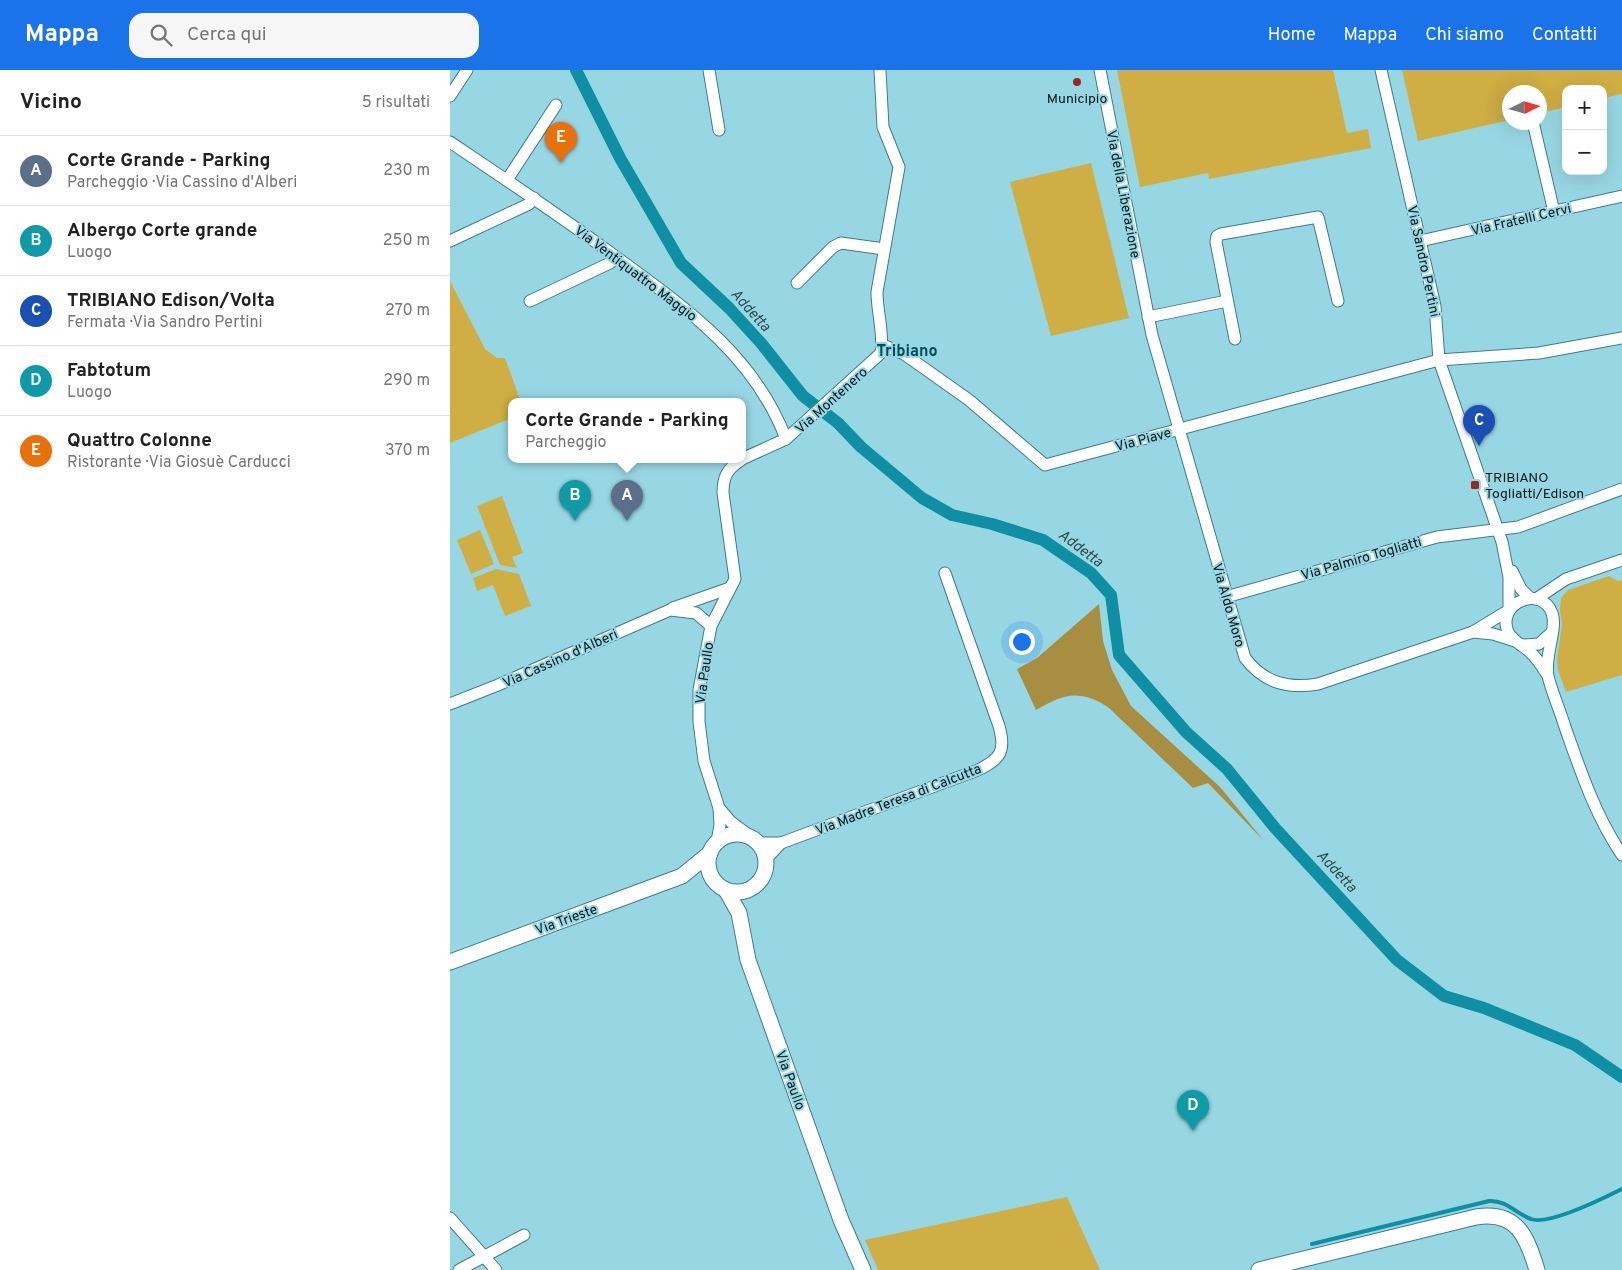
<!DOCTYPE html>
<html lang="it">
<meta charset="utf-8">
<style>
:root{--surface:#fff;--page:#f6f6f6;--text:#222;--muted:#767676;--line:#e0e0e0;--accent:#1a73e8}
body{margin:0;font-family:Overpass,sans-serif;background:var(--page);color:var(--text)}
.controls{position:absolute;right:15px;top:15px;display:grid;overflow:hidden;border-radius:10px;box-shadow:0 5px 20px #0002}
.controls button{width:45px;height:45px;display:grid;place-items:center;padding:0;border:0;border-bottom:1px solid var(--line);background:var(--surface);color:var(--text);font:25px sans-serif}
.compass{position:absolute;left:1052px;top:15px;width:45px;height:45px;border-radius:50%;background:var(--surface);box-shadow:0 5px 20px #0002;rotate:85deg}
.you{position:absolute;left:571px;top:571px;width:18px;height:18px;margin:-12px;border:4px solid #fff;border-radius:50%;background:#1a73e8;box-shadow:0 0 0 8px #1a73e833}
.badge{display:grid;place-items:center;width:32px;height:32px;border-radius:50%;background:var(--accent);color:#fff;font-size:16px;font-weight:700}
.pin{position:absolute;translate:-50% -41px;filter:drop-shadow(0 1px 2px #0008)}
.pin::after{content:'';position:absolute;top:26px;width:18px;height:15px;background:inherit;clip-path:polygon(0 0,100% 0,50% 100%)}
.popup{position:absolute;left:58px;top:328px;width:238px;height:65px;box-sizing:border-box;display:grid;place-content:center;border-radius:10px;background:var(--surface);filter:drop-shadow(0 1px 4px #0005);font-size:16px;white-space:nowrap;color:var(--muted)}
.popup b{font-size:19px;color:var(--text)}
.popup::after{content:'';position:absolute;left:50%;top:100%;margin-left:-10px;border:10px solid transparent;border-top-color:var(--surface)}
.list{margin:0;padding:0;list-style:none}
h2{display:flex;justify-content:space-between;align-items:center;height:65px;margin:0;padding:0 20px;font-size:21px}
h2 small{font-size:16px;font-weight:400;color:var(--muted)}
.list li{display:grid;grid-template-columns:32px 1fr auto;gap:15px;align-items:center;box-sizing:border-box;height:70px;padding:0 20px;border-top:1px solid var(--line)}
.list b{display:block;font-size:19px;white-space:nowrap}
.list p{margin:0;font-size:16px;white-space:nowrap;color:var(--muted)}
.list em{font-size:16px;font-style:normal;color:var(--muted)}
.icon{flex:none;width:28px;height:28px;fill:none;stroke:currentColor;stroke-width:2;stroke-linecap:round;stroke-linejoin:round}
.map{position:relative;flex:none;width:1172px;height:1200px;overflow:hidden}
header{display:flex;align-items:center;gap:30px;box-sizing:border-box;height:70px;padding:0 25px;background:var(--accent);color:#fff}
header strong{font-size:24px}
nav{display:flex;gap:28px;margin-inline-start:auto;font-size:18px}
.search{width:350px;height:45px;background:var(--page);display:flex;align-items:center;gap:12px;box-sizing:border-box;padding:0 18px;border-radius:15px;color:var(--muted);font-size:19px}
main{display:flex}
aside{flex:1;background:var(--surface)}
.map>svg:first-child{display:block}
</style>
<header>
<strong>Mappa</strong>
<div class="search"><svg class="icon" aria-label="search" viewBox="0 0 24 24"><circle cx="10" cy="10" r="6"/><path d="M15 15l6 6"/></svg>Cerca qui</div>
<nav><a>Home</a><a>Mappa</a><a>Chi siamo</a><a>Contatti</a></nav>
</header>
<main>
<aside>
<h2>Vicino<small>5 risultati</small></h2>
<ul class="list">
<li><span class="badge" style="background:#5c6f8a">A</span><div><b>Corte Grande - Parking</b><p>Parcheggio · Via Cassino d'Alberi</p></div><em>230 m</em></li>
<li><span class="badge" style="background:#0f9aa8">B</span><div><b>Albergo Corte grande</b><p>Luogo</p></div><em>250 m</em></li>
<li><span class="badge" style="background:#1a4fb4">C</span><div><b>TRIBIANO Edison/Volta</b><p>Fermata · Via Sandro Pertini</p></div><em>270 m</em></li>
<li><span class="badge" style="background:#0f9aa8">D</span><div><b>Fabtotum</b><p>Luogo</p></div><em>290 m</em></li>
<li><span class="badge" style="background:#e8710a">E</span><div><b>Quattro Colonne</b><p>Ristorante · Via Giosuè Carducci</p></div><em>370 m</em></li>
</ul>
</aside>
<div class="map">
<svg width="1172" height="1200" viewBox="0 0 1172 1200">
<rect width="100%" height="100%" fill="#97d7e4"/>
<g fill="#cfae43">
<path d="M667 0H883L897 63 918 59 921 78 759 109 758 103 690 117Z"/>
<path d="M952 0H1172V24L1153 28V19H1116V37L1090 43V22H1060L1059 50 968 71Z"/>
<path d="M641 93 679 248 601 266 560 112Z"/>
<path d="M0 211 35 279 47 288H55L71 332H62V348L0 373Z"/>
<path d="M52 426 73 483 62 487 67 498 50 495 27 436Z"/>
<path d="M30 460 44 494 21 504 7 470Z"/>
<path d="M46 499 69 504 81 536 55 546 43 515 27 521 23 508Z"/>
<path d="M1159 506 1168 511 1172 510V605L1116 622 1108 600 1107 589 1112 555 1110 540 1111 528 1118 520Z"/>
<path d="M617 1127 650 1200H428L415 1170Z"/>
</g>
<path fill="#a78e41" d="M649 534 653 571 662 600 681 636 770 717 814 771 758 713 743 718 658 637C629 619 614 624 586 640L567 599 587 588Z"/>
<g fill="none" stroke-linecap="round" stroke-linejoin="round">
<path stroke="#0f8fa3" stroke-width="4" d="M862 1174 1039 1131C1057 1130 1066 1144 1081 1149 1099 1156 1154 1128 1172 1119"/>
<path stroke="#0f8fa3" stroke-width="12" d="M126 0 170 88 231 193 279 238 311 273 353 326 388 353 411 377 472 428 502 445 542 454 593 470 641 503 661 525 669 585 736 662 777 699 825 758 947 890 994 926 1034 938 1125 975 1172 1007"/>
<defs>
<g id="minor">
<path d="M259 0 269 60"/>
<path d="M650 0 702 265 795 588C814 613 838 619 868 614L1023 562 1059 540"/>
<path d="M931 0 985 236 989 290 1052 472 1059 507V540"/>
<path d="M0 26 17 0"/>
<path d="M1083 52 1104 142"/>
<path d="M0 72C55 109 109 145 162 184 233 236 304 284 336 369"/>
<path d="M57 110 106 35"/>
<path d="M0 171 79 134 84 128"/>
<path d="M970 171 1172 126"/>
<path d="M347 213 383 177 391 173 434 179"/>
<path d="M80 231 160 193 165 187"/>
<path d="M698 247 777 231"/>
<path d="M785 269 766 172 767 166 771 164 868 147 888 231"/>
<path d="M433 275 454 284 519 330 595 395 989 290 1089 283 1172 268"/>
<path d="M292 389 336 369 431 283C434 262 427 243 427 222L449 97 433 57 430 0"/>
<path d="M1062 501 1071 519 1080 528"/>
<path d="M776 527 987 467 1068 457 1172 419"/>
<path d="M1086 529 1116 509 1172 490"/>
<path d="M223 538 280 518"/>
<path d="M1023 562 1043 564 1065 571"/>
<path d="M1073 575 1089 574 1101 563"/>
<path d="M1098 606C1093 598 1088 589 1080 582 1073 575 1063 572 1058 562 1046 533 1091 514 1102 543 1108 558 1094 586 1098 606 1102 623 1110 640 1115 657 1131 702 1145 745 1172 785"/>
<path d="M0 634 48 615 220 540 246 543 261 556"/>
<path d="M269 738 281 752 301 767"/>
<path d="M267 772 270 755 269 738 254 691 249 652V620L261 556 285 509 273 423C273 407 277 399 291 390"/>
<path d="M308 773H331L316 789"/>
<path d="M331 773 528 700C551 689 556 681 549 656L495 503"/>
<path d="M0 1148 46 1200"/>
<path d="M9 1200 74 1165"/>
</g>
<g id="tertiary">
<circle cx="287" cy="793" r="29"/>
<path d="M276 820 289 843 298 890 391 1150 413 1200"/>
<path d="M0 892 232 806 260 783"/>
<path d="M809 1200 1026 1147C1067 1140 1077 1167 1087 1200"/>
</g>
</defs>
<use href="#minor" stroke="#3e7c88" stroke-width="13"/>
<use href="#tertiary" stroke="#3e7c88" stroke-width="17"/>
<use href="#minor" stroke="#fff" stroke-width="11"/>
<use href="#tertiary" stroke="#fff" stroke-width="15"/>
</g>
<g fill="#952b1a" stroke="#97d7e4" stroke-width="2">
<circle cx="627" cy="12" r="5"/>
<rect x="1020" y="410" width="10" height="10" rx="2.5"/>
</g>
<g text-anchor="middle" stroke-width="4" stroke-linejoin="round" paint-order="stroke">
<g font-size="14" fill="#00171c" stroke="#97d7e4">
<text x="627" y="33">Municipio</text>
<text x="1035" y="412" text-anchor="start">TRIBIANO<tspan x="1035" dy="16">Togliatti/Edison</tspan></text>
</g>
<g font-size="14" fill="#00171c" stroke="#97d7e4">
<text transform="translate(674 124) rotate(79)" y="5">Via della Liberazione</text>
<text transform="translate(1071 149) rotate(-13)" y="5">Via Fratelli Cervi</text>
<text transform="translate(974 191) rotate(78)" y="5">Via Sandro Pertini</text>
<text transform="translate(186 203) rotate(37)" y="5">Via Ventiquattro Maggio</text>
<text transform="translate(381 330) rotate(-42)" y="5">Via Montenero</text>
<text transform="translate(693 369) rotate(-15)" y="5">Via Piave</text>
<text transform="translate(911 488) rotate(-16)" y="5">Via Palmiro Togliatti</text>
<text transform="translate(779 535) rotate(74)" y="5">Via Aldo Moro</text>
<text transform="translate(110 588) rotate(-24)" y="5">Via Cassino d'Alberi</text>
<text transform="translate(254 603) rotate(-82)" y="5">Via Paullo</text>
<text transform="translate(448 729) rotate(-21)" y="5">Via Madre Teresa di Calcutta</text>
<text transform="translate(116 849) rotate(-20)" y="5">Via Trieste</text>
<text transform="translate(341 1010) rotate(70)" y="5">Via Paullo</text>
</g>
<g font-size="15" font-style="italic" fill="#2b4c52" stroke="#97d7e4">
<text transform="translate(301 240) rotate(48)" y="5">Addetta</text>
<text transform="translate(631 478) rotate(37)" y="5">Addetta</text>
<text transform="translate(887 801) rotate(47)" y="5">Addetta</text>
</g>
<g font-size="16" font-weight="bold" fill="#024d58" stroke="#97d7e4">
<text x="457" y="286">Tribiano</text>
</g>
</g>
</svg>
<div class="controls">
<button>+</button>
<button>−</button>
</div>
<svg class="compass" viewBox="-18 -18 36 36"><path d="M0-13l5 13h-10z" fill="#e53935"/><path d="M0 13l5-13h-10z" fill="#767676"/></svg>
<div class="you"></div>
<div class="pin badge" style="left:177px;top:451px;background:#5c6f8a">A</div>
<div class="popup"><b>Corte Grande - Parking</b>Parcheggio</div>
<div class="pin badge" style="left:125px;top:451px;background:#0f9aa8">B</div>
<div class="pin badge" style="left:1029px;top:376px;background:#1a4fb4">C</div>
<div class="pin badge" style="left:743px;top:1061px;background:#0f9aa8">D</div>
<div class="pin badge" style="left:111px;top:93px;background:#e8710a">E</div>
</div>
</main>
